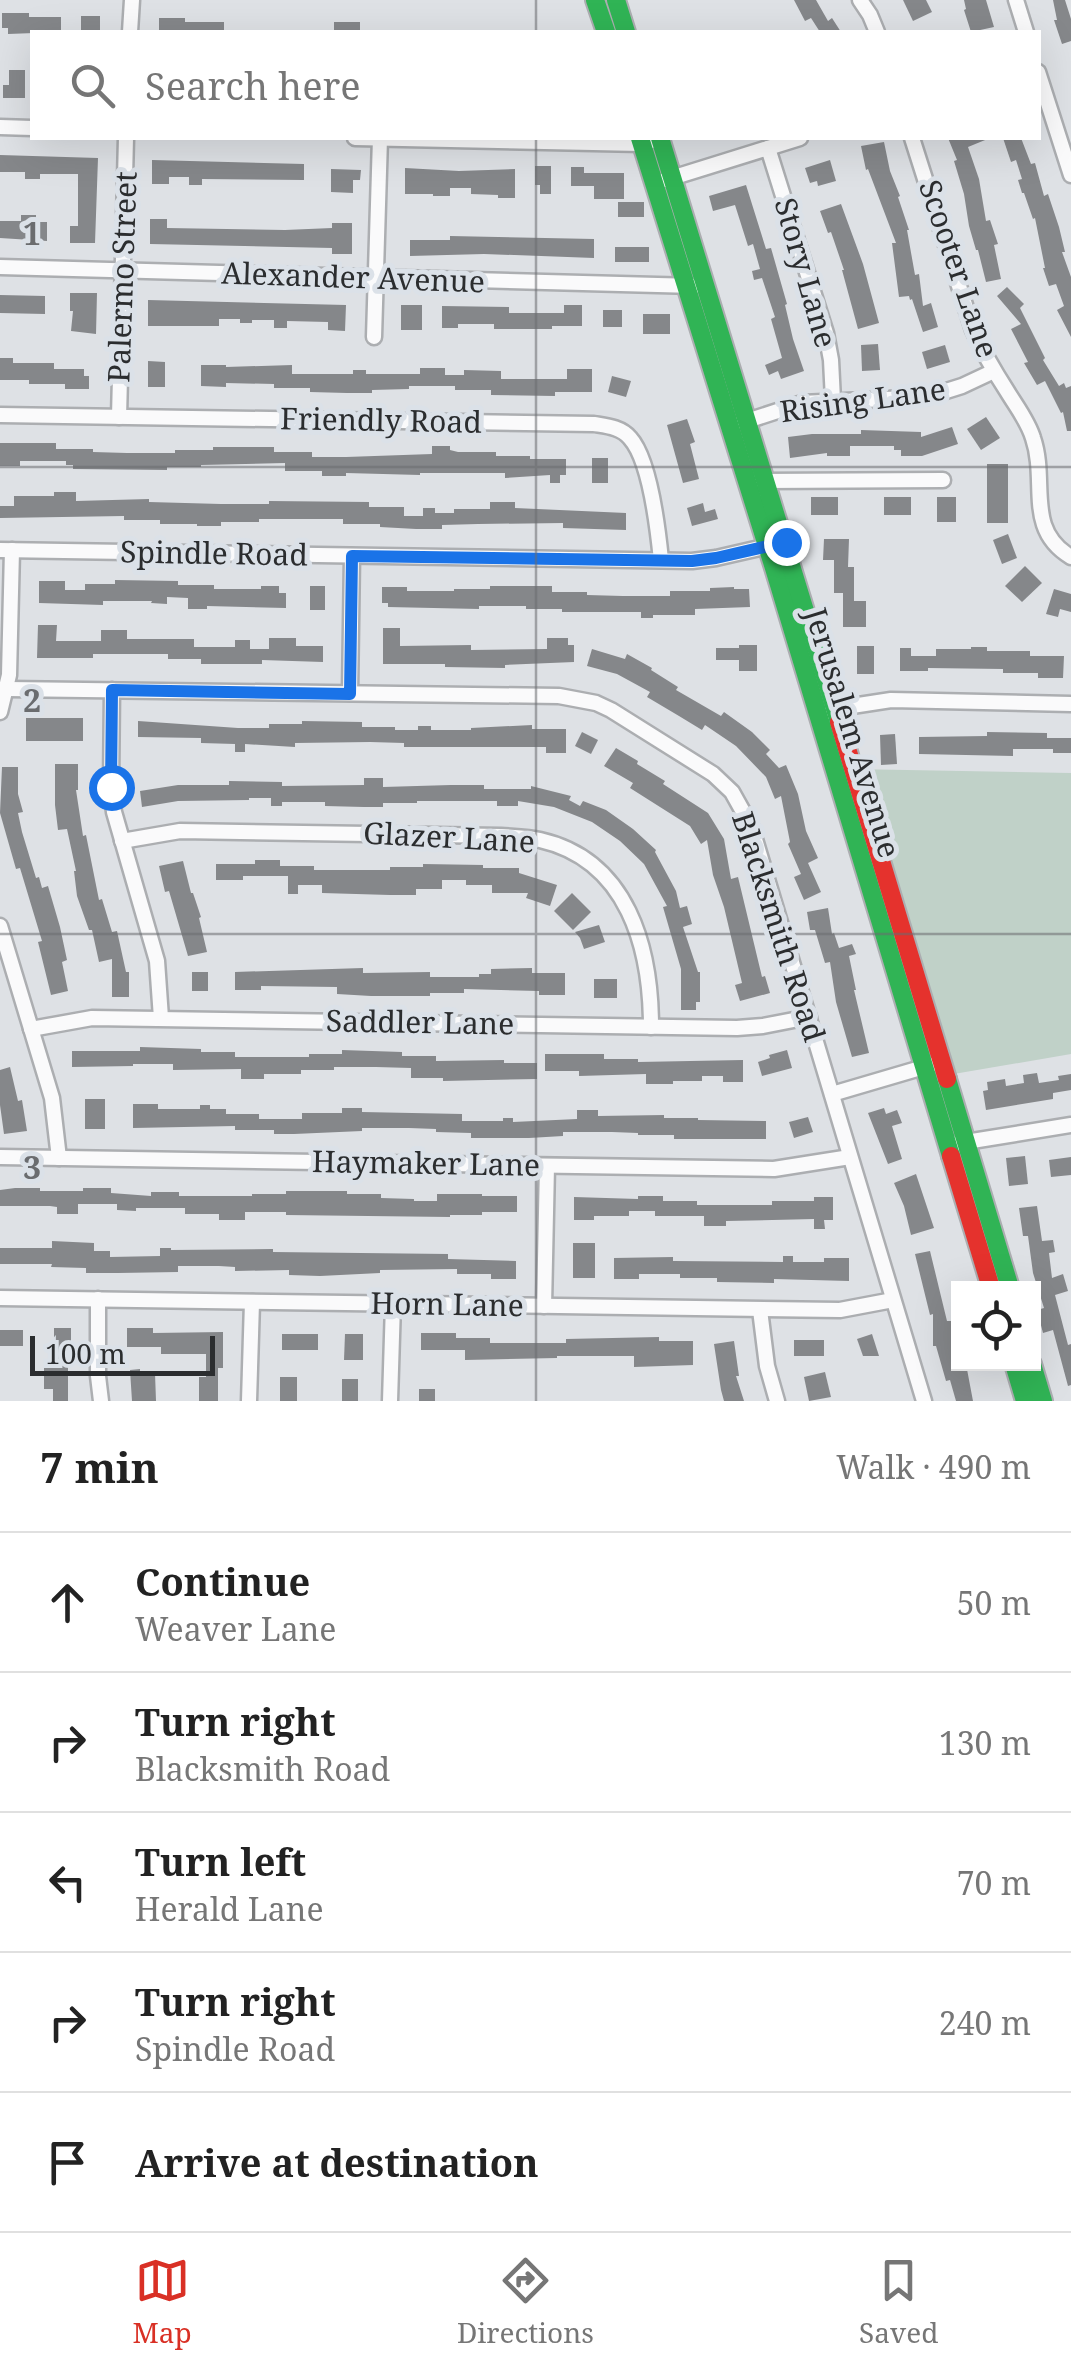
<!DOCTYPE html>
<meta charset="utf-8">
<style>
:root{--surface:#fff;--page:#f6f6f6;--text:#222;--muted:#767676;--line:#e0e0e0;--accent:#d93025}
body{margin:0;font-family:"Noto Serif",serif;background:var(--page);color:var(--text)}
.controls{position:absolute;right:30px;bottom:30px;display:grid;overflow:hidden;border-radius:0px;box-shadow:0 10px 40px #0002}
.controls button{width:90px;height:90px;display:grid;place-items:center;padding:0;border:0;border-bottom:2px solid var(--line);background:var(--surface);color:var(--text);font:50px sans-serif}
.scale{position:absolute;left:30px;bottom:25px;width:185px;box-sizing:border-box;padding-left:10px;border:5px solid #2b2d2f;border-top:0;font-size:28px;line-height:35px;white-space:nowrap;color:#2b2d2f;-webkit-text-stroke:8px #dbe1e8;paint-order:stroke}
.stop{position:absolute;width:30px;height:30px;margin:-22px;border:8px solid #1a73e8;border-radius:50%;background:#fff}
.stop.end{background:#1a73e8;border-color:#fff;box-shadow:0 2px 10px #0008}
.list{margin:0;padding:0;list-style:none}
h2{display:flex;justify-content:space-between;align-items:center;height:130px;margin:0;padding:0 40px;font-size:42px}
h2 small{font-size:32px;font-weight:400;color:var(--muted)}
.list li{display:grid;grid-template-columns:65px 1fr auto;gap:30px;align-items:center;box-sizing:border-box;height:140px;padding:0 40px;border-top:2px solid var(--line)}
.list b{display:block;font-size:38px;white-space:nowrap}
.list p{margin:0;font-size:32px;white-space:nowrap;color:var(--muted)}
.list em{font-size:32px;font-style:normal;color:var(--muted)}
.icon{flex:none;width:55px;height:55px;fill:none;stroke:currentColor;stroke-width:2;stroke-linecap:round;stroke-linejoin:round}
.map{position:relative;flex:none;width:1071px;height:1401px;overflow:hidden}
.search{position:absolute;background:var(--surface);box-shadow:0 10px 40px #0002;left:30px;right:30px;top:30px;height:110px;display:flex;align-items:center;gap:25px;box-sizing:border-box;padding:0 35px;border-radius:0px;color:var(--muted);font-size:38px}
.sheet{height:830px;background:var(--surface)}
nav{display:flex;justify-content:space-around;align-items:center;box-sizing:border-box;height:140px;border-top:2px solid var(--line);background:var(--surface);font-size:28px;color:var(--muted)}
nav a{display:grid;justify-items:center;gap:5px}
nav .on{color:var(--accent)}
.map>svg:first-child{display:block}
</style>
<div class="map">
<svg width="1071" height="1401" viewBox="0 0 1071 1401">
<rect width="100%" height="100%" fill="#dee1e5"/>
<path fill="#c0d1c8" d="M851 769 1071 773V1054L942 1076Z"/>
<g fill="#85878a">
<path d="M794 0H816L828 21 832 18 841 32H820L811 18 805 21Z"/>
<path d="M903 0H926L932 12 913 21Z"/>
<path d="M964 0H986L994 27 971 32 964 10 966 9Z"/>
<path d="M1053 0H1065L1071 19V41L1062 44 1054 20H1057Z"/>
<path d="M2 13H29V17H61V32L8 34V28H2Z"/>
<rect x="81" y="16" width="19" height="16"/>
<path d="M159 18H185V22H224V32H159Z"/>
<rect x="334" y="22" width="26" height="10"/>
<path d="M9 70H25V98H3V85H9Z"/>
<path d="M948 138H990L968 147 979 179 986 221 990 220 998 244 994 245 1001 279 986 282 978 250H976L969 226 964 194 954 161 957 160Z"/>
<path d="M1003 138H1021L1031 164 1035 163 1044 196 1048 194 1059 227 1065 252H1062L1071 277V337L1057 310 1064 306 1056 284 1049 286 1043 268H1045L1035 218 1033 219 1024 193H1022L1018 180 1022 179 1016 160 1011 162Z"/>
<path d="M884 142 890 171 900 196 898 197 909 230H907L915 275 919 274 923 306 931 303 938 327 923 332 912 299 910 300 909 296 899 297 892 243H896L868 169 866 170 861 146Z"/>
<path d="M0 155 98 158 95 243H70V226H78V174H40V179H25V172H0Z"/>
<path d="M152 160 304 164V180L202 179V185H189V177H169V184H152Z"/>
<path d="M830 160 836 181 818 186 817 181 810 183 805 168Z"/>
<path d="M535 166H551V194H540V185H535Z"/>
<path d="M571 167H584V173H624V199H594V186H571Z"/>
<path d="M405 168 459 171 515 169V198H498V195L471 194V188H450V196H433V194H405Z"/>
<path d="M331 169 361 170 360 180H353V193L331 192Z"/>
<path d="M746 185 766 249 771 248 787 304 785 305 793 339 804 371 781 379 778 371 769 375 765 365 782 358 771 319 775 317 762 278 754 280 752 271 760 269 753 244 748 246 735 205 713 211 709 196Z"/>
<rect x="618" y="202" width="26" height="15"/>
<path d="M841 204 863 264 879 323 858 329 842 270H844L831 232 828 233 820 211Z"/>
<path d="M21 215H36V222H47V241L0 238V221H21Z"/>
<path d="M150 219H167V228L285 230 332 228V223H352V254H332V248L150 244Z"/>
<path d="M450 236 594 239V258L484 254 410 256V240H450Z"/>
<rect x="615" y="247" width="34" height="15"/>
<path d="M1007 287 1024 304 1020 308 1045 358 1043 360 1059 386 1064 383 1066 388 1071 386V431H1067L1063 412 1061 413 1045 381 1037 385 1024 363 1028 362 1011 329 1021 324 997 296Z"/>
<path d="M70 293H97L96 334 71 331 73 311H70Z"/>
<path d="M0 295 45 296V314L0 313Z"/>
<path d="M148 300 346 305 345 331 328 330V322L287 321V328H274V320H252V323H240V319H219V326H148Z"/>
<rect x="401" y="305" width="21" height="25"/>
<path d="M564 305H582V326H552V329H494V324H458V328H442V306L509 307V313H564Z"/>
<rect x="603" y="310" width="19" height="17"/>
<rect x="643" y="314" width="27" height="20"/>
<path d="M878 344 880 370 862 371 861 345Z"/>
<path d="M945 345 950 362 927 369 922 352Z"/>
<path d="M0 358H13V363H54V369H84V376H89V389H65V384H29V380H0Z"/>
<path d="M148 361 165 362V387H148Z"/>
<path d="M201 365H226V367L292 365V374H353V370H366V374H420V368H445V375H464V370L501 371V379H567V369H592V392H555V396L491 395V390H455V386H409V389L372 390V393H347L310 392V388H274V384L226 383V387L201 386Z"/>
<path d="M612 376 631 381 626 397 608 392Z"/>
<path d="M986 417 1000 438 981 450 967 429Z"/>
<path d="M687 419 695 442 690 444 699 479 683 483 667 425Z"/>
<path d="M952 427 958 444 922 456H901V450H894V446H850V456H827V453L790 458 788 437 812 434H861V430L921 432V437Z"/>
<path d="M0 443H56V449H93V452L127 453H175V450H213V447H274V452H312V457H346L432 454V446H450V450L458 452H496V456H530V459H566V475H560V483H550V475L505 478V473H420V475L346 473V476H322V471H285V463L201 465V467H167V470L73 469V465H66V461H20V466H0Z"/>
<rect x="592" y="458" width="16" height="25"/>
<rect x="987" y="464" width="21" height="59"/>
<path d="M54 492H76V501L149 499V502L221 504H269V501L369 502V507H404V516H423V508H435V513H454V509H490V502H515V508L626 513V530L563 528V523L478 524 442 525V529H416L380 527V524H343V519H259V522H221V526H197V524H160V520H124V516L0 518V506H14V496H54Z"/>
<rect x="811" y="497" width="27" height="18"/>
<rect x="884" y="497" width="27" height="18"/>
<rect x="937" y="497" width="19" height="25"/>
<path d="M703 503 705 512 715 509 718 519 692 526 687 508Z"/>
<path d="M1008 534 1017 558 1002 564 993 540Z"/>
<path d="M824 539H849L848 567H854V601H866V627H843V593H834V560H823Z"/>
<path d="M1025 566 1042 583 1022 602 1005 586Z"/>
<path d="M115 580 178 581V585H214V589H261V586H279V593H286V608L207 606V609H188V598L167 597V604L151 603 152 601H103V605L39 603V581H65V590H85V584H115Z"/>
<rect x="310" y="586" width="15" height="24"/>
<path d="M490 586H552V592H587V595L623 596H670V591H710V588L734 587V589H749L750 607 695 609V615H653V618H641V612H562V609H526V606H479V609L388 607V603H382V587H407V591H454V589H490Z"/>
<path d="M1054 589 1071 594V612L1060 609 1058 617 1046 614Z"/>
<path d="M38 625H57L56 641H101V630H127V639H194V647H235V640H250V649H269V638H296V646H323V662L262 660V664H201V659H168V654H93V658H37Z"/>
<path d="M383 628H400V646L471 645V650L547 649V638H568V645H574V662L505 665V668L445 667V664H383Z"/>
<path d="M739 645H757V671H739V660H716V648H739Z"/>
<rect x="857" y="646" width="17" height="28"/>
<path d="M971 647H987V651H1030V656H1064L1063 678H1038V673H1003V669L928 668V671H900V648H911V656H936V649H971Z"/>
<path d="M592 649 625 659 627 654 652 668 651 670 678 687 676 690 721 716 724 712 752 732 770 750 766 754 779 768 786 765 798 794 806 831 818 858 808 863 821 892 804 900 794 877 801 874 788 844 790 842 781 796 775 799 766 777 736 746 705 725 702 730 679 716 647 697 650 692 617 674 587 666Z"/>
<rect x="26" y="718" width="57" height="23"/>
<path d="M138 721 238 728H269V724H302V721L362 722V727H395V730H418V726H431V730H471V728L532 725V729H566V753H546V747H404V743L370 742 295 743V747L245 744V752H235V744L201 743V738L138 737Z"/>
<path d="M582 732 598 740 591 754 575 746Z"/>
<path d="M987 732 1047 733V738H1071V753H1053V749H1013V756L919 754V737L987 736Z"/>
<path d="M895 734 897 764 881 765 880 735Z"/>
<path d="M616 748 638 761 637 764 665 781 663 784 708 813 724 839 731 879 738 877 762 977 765 976 770 993 740 1001 735 985 742 983 724 907 713 875 707 840 701 844 690 826 630 788 633 783 604 766Z"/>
<path d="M55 764H78V790H76L83 836 86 835 99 900 102 899 112 932 117 931 126 972H129V997H112V959L99 962 92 930H89L77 896 74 871H76L67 829 58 830 55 805Z"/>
<path d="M2 767H18V794L23 812 18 813 22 832 36 878 39 877 42 888 48 886 60 927 67 960 62 962 68 991 51 995 38 942 42 941 20 868 16 869 0 813Z"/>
<path d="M364 778H383V787L451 785H484V789H531V786L571 796 569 800 580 806 583 801 606 810 633 829 656 850 655 852 676 891 680 908 687 906 692 924 683 927 698 972H700V1002H696V1010H681V969L663 907 667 906 644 864 620 841 592 822 554 807 518 801V806H497V801H417V803H383V807H364L325 806V802H282V806H271V798H249V800L178 801 142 807 140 791 178 785H229V781L282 782V786L364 785Z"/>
<path d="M255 860H280V866H314V870H390V867H423V864L483 865V868H519V873L557 885 550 906 526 898 528 893H492V885H466V880H442V889H416V895H390L322 893V885H298V894H288V876H243V880H216V864H255Z"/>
<path d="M183 861 191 893H193L201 917 199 918 207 952 188 956 169 891 165 892 159 866Z"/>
<path d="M572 893 591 912 573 930 554 911Z"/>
<path d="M828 908 832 934 834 933 839 948 852 944 856 954 849 956 856 990H854L869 1053 852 1057 836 1002 830 962 825 963 815 930H810L807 912Z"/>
<path d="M599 925 605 942 584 949 580 938 575 932Z"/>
<path d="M363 968V973L430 972V977H479V974H491V969L532 968V973H565V995H539V991L464 989V993H430V996H371L337 994V987L261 986V990H235V972Z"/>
<rect x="192" y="972" width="16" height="19"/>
<rect x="594" y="979" width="23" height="19"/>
<path d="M140 1047 201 1049V1052H235V1057H309V1054H342V1050L402 1052V1056H436V1061L504 1060V1063H537V1079L443 1081V1078H411V1068L376 1067H334V1070H301V1074H264V1079H241V1069L173 1070V1064H133V1066L72 1067V1051H140Z"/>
<path d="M787 1050 792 1068 762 1076 758 1062 770 1058 769 1055Z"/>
<path d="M545 1054H604V1059H638V1062L743 1060V1082H723V1076H702V1081H673V1084H646V1074L579 1076V1071H545Z"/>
<path d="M10 1067 18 1101 22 1100 27 1131 4 1134 0 1105V1070Z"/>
<path d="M1037 1073 1039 1083 1059 1080 1058 1076 1071 1074V1090L1053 1093V1099L986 1110 983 1091 988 1090 987 1082 1005 1079 1006 1086 1024 1083 1023 1075Z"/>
<rect x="85" y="1099" width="20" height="30"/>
<path d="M133 1104H158V1109H200V1105H210V1109H226V1114H259V1119H302V1113H342V1108H362V1112L462 1114V1121H503V1118H513V1122L577 1119V1110H598V1116L664 1115V1118H698V1120L766 1121V1139H674V1135H638V1133L612 1132H563V1136L529 1138H471V1133L436 1132V1129L409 1128H362V1131L294 1134H274V1130H235V1126L133 1128Z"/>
<path d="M884 1108 886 1114 897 1110 902 1123 892 1126 902 1159 888 1164 868 1113Z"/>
<path d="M808 1117 813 1132 794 1138 789 1122Z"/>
<path d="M1025 1156 1028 1184 1009 1186 1006 1158Z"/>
<path d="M1071 1157V1175L1051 1177 1049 1160Z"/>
<path d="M916 1174 934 1228 911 1235 904 1206 894 1183Z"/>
<path d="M15 1188H40V1191H83V1188H111V1193L151 1196V1192H179V1196H252V1194H286V1191H347V1194H381V1198L414 1199V1201H437V1194H482V1196H517V1212H482V1215H450V1217L286 1215V1212H245V1220H219V1214H185V1208H136V1211L117 1210V1204H78V1214H57V1207L50 1206H0V1190Z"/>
<path d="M638 1196H663V1201H697V1205H772V1201H814V1197H833V1220H824L825 1229H814V1219L726 1221V1226H704V1216H655V1211H629V1216H594V1220H574V1197L638 1199Z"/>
<path d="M1037 1206 1042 1241 1053 1240 1055 1252 1049 1253 1052 1278 1063 1274 1068 1291 1055 1295 1068 1345 1071 1344V1385L1068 1386 1053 1330 1043 1333 1037 1310 1044 1308 1033 1273 1028 1236H1023L1019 1208Z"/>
<path d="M52 1241 94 1243V1251H110V1257L160 1256V1248H171V1250L273 1249V1252L448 1254V1259L516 1261V1279H491V1274H457V1269L380 1270V1273L320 1276 289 1275V1270L235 1271V1267L219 1266H178V1272L118 1273H86V1268L51 1267 52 1264H0V1248H52Z"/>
<rect x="573" y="1243" width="22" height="35"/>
<path d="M930 1251 947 1321H954V1352L958 1351V1364H966L973 1401H956L950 1380 946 1381 936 1346H933V1314L930 1315 915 1254Z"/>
<path d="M783 1256H793V1262H824V1258H849V1281L774 1279V1283L717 1282V1278H680V1274H639V1279H614V1258L673 1257V1261L783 1262Z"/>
<path d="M54 1328H71V1355H68V1401H53V1389H44V1362H54Z"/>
<path d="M127 1328H153V1333L223 1332V1368H218V1401H199V1377H206V1354H161V1347H127Z"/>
<rect x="0" y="1330" width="23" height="16"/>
<path d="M421 1333H456V1338H490V1343H566V1339L659 1337V1341H693V1365L634 1367V1356H557V1358L465 1360V1350H421Z"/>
<rect x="282" y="1334" width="36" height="16"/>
<path d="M345 1334H363V1360H344Z"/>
<path d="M872 1334 879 1356H863L857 1339Z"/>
<rect x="794" y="1340" width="30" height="16"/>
<path d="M734 1341 739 1376H736L744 1401H724L721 1390 714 1344Z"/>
<path d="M140 1369V1374L155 1373 156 1401H132L130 1370Z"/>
<path d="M825 1372 831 1397 809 1401 804 1377Z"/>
<rect x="280" y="1377" width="17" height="24"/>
<rect x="342" y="1379" width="16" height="22"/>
<rect x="419" y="1389" width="16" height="12"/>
</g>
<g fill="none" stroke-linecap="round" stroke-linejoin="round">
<defs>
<g id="street">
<path d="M860 0 870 15 877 32"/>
<path d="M1016 0 1026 32"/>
<path d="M130 32 132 0"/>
<path d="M1038 72 1071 175"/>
<path d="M0 127 32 128"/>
<path d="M355 138 642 144 660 138"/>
<path d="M912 138 973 330C983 352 994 371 1007 391 1016 406 1028 421 1033 438 1048 482 1024 529 1071 557"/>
<path d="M768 148 826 333 831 360 833 400"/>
<path d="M665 180 800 138"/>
<path d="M0 267 695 286"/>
<path d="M374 337 380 138"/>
<path d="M0 415 594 424C606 426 621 427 630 438 650 460 658 530 661 560"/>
<path d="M119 417 126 138"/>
<path d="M741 423 802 403 927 397 962 386 994 371"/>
<path d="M757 481 943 480"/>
<path d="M0 550 692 561 716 558 777 544"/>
<path d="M8 689 559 696 596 703 611 710 713 774 732 792 751 826 924 1401"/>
<path d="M112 690 111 787 114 812 157 961 161 1018"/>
<path d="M350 693 352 556"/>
<path d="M0 712 9 675 12 550"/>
<path d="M818 717 852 706 891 700 1071 704"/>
<path d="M122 841 180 831 501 836C514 837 528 837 540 840 628 860 651 948 651 1027"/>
<path d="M0 926 52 1098 59 1158"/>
<path d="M31 1029 92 1018 737 1028 763 1026 809 1017"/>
<path d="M832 1094 941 1062"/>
<path d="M947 1145 1071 1125"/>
<path d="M0 1157 774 1169 850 1157"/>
<path d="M0 1298 840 1310 893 1300"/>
<path d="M98 1299V1376L101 1401"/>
<path d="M544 1306 547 1166"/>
<path d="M760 1310 767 1366 777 1401"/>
<path d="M249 1401 252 1302"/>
<path d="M390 1401 393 1304"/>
</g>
<g id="fast">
<path d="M595 0 606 32"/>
<path d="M616 0 626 32"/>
<path d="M640 138 774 568 951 1156"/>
<path d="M660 138 839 722"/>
<path d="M947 1079 1010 1288"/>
<path d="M1014 1364 1025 1401"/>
<path d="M1032 1364 1043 1401"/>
</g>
<g id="jam">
<path d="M839 722 947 1079"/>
<path d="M951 1156 991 1288"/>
</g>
</defs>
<use href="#street" stroke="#acaeb1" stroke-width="19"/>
<use href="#fast" stroke="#acaeb1" stroke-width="22"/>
<use href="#jam" stroke="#acaeb1" stroke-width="22"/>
<use href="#street" stroke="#fafafb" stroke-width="14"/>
<use href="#fast" stroke="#30b455" stroke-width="18"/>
<use href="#jam" stroke="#e5322d" stroke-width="18"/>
</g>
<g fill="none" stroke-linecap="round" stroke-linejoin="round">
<path stroke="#1a73e8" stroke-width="12" d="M111 787 112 690 350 694 352 556 692 561 716 558 786 542"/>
</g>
<path fill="none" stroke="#6a6c6f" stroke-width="2.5" stroke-opacity="0.55" d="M536 0V32M536 138V1401M0 467H1071M0 934H1071"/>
<g text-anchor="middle" stroke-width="10" stroke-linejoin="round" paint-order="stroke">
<g font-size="30" fill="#2b2d2f" stroke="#dbe1e8">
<text transform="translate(958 269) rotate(71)" y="10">Scooter Lane</text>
<text transform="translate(805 273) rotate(74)" y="10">Story Lane</text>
<text transform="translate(123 277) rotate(-88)" y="10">Palermo Street</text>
<text transform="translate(353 278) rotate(2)" y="10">Alexander Avenue</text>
<text transform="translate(863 401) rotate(-8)" y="10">Rising Lane</text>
<text transform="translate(381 421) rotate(1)" y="10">Friendly Road</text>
<text transform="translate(214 554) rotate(1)" y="10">Spindle Road</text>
<text transform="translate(852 733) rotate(73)" y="10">Jerusalem Avenue</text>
<text transform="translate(449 838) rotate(3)" y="10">Glazer Lane</text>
<text transform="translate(778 927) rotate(72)" y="10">Blacksmith Road</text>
<text transform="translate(420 1023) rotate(1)" y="10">Saddler Lane</text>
<text transform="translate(426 1164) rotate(1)" y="10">Haymaker Lane</text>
<text transform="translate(447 1305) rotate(1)" y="10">Horn Lane</text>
</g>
</g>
<g font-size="32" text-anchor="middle" font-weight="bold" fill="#6a6c6f" stroke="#dbe1e8" stroke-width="10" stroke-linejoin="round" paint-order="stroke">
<text x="32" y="245">1</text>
<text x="32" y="712">2</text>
<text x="32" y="1179">3</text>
</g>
</svg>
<div class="controls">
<button><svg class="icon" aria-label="locate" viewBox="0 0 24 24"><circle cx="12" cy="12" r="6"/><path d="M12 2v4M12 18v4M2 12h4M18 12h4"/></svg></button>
</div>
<div class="scale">100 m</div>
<div class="stop" style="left:111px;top:787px"></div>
<div class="stop end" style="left:786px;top:542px"></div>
<div class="search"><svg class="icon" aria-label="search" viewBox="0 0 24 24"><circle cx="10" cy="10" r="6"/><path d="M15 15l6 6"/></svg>Search here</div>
</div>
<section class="sheet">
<h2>7 min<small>Walk · 490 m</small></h2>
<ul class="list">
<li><svg class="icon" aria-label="ahead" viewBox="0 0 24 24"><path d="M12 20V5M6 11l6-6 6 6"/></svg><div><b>Continue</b><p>Weaver Lane</p></div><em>50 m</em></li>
<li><svg class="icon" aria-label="right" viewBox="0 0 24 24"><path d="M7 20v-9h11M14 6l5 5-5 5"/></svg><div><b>Turn right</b><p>Blacksmith Road</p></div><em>130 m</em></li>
<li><svg class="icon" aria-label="left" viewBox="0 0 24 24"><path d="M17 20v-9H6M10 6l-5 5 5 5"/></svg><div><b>Turn left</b><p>Herald Lane</p></div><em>70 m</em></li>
<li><svg class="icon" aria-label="right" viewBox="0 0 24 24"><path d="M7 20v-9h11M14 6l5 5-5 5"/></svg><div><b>Turn right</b><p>Spindle Road</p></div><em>240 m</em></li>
<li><svg class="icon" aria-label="arrive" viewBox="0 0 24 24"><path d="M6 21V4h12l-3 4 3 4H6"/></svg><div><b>Arrive at destination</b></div></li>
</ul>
</section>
<nav>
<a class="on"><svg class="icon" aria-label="map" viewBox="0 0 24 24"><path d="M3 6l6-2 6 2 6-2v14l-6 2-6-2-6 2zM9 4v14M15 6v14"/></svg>Map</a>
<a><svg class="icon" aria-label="directions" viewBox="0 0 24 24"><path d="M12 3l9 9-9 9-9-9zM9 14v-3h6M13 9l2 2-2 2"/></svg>Directions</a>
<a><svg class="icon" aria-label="saved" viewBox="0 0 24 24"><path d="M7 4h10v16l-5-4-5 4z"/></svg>Saved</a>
</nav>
